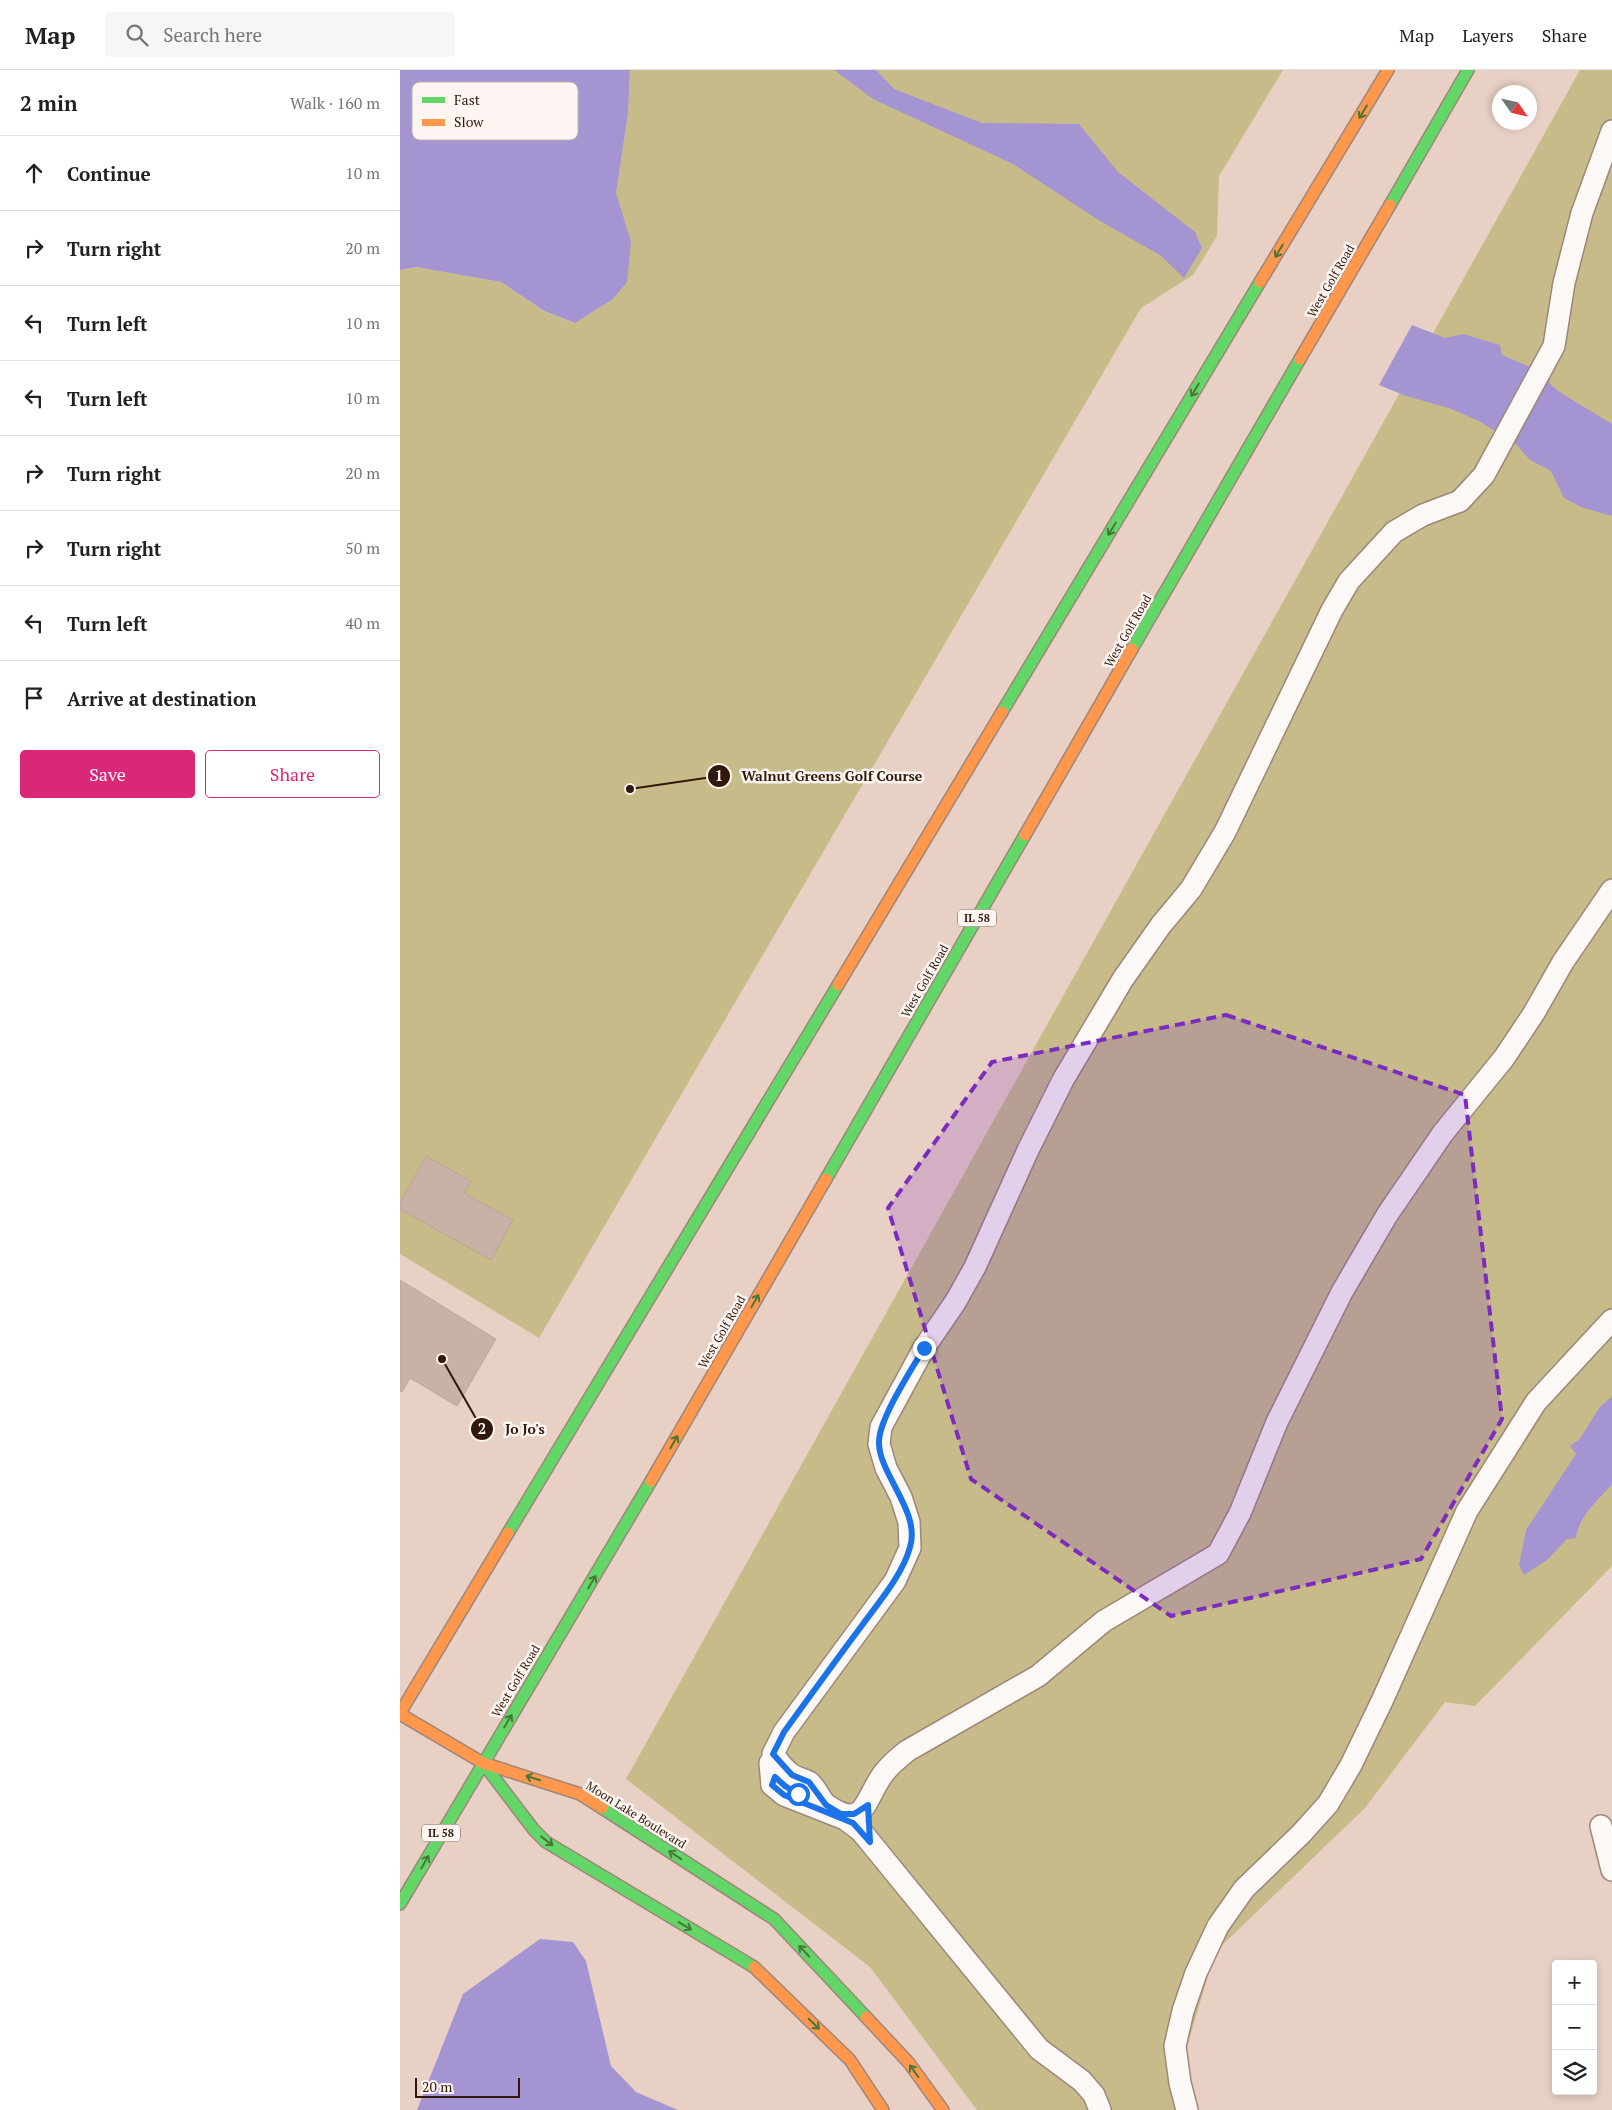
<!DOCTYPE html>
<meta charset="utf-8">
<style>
:root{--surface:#fff;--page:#f6f6f6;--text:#202124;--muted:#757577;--line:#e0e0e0;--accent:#db2777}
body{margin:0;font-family:"PT Serif",serif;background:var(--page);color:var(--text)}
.controls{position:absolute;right:15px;bottom:15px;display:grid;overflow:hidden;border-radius:5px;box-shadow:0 2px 8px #0003}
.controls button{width:45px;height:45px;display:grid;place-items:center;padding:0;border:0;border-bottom:1px solid var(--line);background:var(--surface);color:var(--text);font:25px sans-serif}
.compass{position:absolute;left:1092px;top:15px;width:45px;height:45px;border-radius:50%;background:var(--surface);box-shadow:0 2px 8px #0003;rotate:124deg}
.scale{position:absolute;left:15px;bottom:12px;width:105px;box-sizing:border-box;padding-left:5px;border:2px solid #32180a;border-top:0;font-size:14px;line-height:18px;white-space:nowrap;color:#32180a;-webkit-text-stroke:4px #fdf5f1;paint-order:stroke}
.stop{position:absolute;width:15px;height:15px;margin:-11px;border:4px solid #1a73e8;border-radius:50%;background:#fff}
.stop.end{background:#1a73e8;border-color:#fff;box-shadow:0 1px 5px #0008}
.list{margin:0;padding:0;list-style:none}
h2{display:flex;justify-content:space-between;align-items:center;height:65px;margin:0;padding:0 20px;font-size:21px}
h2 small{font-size:16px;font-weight:400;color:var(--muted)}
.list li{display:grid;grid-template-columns:32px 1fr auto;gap:15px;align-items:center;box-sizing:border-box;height:75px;padding:0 20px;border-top:1px solid var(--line)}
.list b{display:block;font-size:19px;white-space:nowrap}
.list em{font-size:16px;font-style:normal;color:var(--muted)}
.actions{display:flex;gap:10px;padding:15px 20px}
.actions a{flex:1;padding:11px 0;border:1px solid var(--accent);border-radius:5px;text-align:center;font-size:18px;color:var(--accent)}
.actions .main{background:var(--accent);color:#fff}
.icon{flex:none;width:28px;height:28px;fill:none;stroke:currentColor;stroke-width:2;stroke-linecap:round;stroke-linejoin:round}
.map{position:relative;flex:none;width:1212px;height:2040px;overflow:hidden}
header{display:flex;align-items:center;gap:30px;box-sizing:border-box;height:70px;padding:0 25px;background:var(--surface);border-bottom:1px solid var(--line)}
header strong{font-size:24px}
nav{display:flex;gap:28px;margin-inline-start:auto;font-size:18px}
.search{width:350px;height:45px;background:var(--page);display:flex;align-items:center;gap:12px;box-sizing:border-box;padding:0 18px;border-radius:5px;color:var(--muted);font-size:19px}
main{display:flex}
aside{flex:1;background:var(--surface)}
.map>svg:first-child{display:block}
</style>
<header>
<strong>Map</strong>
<div class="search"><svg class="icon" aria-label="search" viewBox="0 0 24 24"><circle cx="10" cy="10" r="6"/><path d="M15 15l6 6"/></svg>Search here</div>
<nav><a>Map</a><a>Layers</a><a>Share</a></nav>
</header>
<main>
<aside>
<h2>2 min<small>Walk · 160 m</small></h2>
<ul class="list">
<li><svg class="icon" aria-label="ahead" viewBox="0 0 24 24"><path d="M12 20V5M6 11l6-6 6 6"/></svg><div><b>Continue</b></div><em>10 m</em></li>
<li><svg class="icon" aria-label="right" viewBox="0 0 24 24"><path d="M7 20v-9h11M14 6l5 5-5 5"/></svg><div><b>Turn right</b></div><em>20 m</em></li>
<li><svg class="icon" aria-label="left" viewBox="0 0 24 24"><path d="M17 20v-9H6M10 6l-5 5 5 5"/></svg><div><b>Turn left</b></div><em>10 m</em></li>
<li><svg class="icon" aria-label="left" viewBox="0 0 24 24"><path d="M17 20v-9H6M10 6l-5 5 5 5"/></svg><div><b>Turn left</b></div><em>10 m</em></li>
<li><svg class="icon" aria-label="right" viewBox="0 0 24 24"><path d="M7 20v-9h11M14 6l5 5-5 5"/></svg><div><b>Turn right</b></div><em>20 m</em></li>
<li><svg class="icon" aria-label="right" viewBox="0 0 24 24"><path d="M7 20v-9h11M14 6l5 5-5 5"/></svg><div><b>Turn right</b></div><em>50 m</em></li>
<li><svg class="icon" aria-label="left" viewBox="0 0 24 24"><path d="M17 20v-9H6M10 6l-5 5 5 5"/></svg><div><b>Turn left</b></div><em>40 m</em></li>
<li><svg class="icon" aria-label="arrive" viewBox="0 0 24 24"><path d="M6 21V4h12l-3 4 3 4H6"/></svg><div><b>Arrive at destination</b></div></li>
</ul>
<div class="actions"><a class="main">Save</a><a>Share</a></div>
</aside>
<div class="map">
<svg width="1212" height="2040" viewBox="0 0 1212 2040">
<rect width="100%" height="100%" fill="#e8d0c4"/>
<g fill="#c7bc89">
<path d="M230 0H883L819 106 817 166 793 205 741 238 139 1268 0 1184V200L16 197 101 212 143 241 174 253 213 229 216 123 228 44Z"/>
<path d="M1180 0H1212V1496L1075 1636 1045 1632 965 1738 815 1882 784 1987 798 2040H577L470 1897 226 1709Z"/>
</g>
<g fill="#a494d1">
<path d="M0 0H230L228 44 216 123 231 172 227 212 213 229 175 253 144 241 101 212 16 197 0 200Z"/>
<path d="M434 0H476L494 19 582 53 679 54 718 102 795 162 802 178 784 208 760 185 700 151 613 94 473 29Z"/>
<path d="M1012 255 1045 268 1063 264 1100 275 1102 285 1149 305 1150 314 1161 323 1212 354V446L1181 437 1164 428 1151 401 1130 390 1116 374 1079 351 1049 338 1006 326 979 315Z"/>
<path d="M1212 1326V1414C1198 1431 1179 1445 1176 1468L1167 1469 1147 1490 1124 1505 1119 1495 1126 1460 1176 1384 1170 1376 1180 1369 1199 1338Z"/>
<path d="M140 1869 173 1872 186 1891 211 1996 236 2022 278 2040H17L63 1924Z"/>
</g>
<g fill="#c9b1a5" stroke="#bca599">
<path d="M26 1086 71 1111 64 1123 113 1150 91 1190 0 1139V1133Z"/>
<path d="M0 1210 96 1269 57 1336 10 1308 2 1322 0 1321Z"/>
</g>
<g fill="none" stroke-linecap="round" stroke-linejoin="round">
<defs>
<g id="lane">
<path d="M1212 61 1182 143 1164 213 1154 276 1084 405 1060 431 1023 445 994 462 949 511 932 540 825 762 791 819 761 855 723 909 663 1010 628 1080 575 1197 556 1231 524 1278 481 1357 479 1374 486 1398 501 1427 509 1452 510 1478 495 1511 384 1662 373 1684C378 1691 384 1699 391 1704 396 1708 404 1709 409 1712 417 1718 420 1731 428 1736 462 1758 464 1735 478 1712 485 1699 496 1690 507 1681L638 1606 704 1551 818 1484 840 1443 877 1352 942 1222 987 1145 1043 1063 1104 988 1134 943 1163 892 1212 820"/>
<path d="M381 1704 370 1693 372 1715 384 1725 445 1749 461 1761 639 1979 682 2011 694 2025 700 2040"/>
<path d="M372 1715 375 1707 396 1722"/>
<path d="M1201 1756 1212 1800"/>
<path d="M787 2040 780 2013 775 1976 783 1941 796 1903 818 1856 844 1819 901 1764 928 1734 951 1695 982 1631 1067 1441 1136 1332 1212 1250"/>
</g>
<g id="fast">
<path d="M990 135 1068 0"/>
<path d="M732 579 900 289"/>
<path d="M602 642 860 212"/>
<path d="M426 1109 625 765"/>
<path d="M108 1463 438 915"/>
<path d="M83 1693 134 1760 146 1772 354 1897"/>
<path d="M202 1738 374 1849 466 1947"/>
<path d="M0 1834 251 1411"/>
</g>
<g id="slow">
<path d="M860 212 988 0"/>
<path d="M900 289 990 135"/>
<path d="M625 765 732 579"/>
<path d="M438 915 602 642"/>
<path d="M251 1411 426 1109"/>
<path d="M0 1643 108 1463"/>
<path d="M0 1644 83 1693 180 1724 202 1738"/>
<path d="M354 1897 450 1990 483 2040"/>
<path d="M466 1947 509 1993 543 2040"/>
</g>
</defs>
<use href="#lane" stroke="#9d867a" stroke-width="24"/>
<use href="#fast" stroke="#9d867a" stroke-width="14"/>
<use href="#slow" stroke="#9d867a" stroke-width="14"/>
<use href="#lane" stroke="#fcf8f6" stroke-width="21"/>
<use href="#fast" stroke="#63d668" stroke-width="11"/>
<use href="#slow" stroke="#ff974d" stroke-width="11"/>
</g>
<defs><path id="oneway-shaft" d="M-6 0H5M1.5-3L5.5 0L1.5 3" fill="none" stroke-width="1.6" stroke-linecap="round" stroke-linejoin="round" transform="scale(1.25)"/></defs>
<g stroke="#4a7739">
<use href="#oneway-shaft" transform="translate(963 42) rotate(121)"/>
<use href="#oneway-shaft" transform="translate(879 181) rotate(121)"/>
<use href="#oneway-shaft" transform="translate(795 320) rotate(121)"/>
<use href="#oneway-shaft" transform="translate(712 459) rotate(121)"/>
<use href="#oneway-shaft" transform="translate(355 1231) rotate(-60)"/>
<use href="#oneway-shaft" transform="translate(274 1372) rotate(-60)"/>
<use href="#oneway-shaft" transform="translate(192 1512) rotate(-59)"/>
<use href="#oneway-shaft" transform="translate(108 1651) rotate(-59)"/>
<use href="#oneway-shaft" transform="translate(133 1708) rotate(-163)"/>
<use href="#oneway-shaft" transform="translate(147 1771) rotate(38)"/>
<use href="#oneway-shaft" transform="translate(275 1785) rotate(-147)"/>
<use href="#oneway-shaft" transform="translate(25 1792) rotate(-60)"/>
<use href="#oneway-shaft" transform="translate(285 1856) rotate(31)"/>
<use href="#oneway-shaft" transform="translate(404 1881) rotate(-133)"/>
<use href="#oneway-shaft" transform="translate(414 1954) rotate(44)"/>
<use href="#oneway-shaft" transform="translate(514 2001) rotate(-126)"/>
</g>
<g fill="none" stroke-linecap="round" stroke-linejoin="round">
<path stroke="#1a73e8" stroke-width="6" d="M398 1724 385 1716 375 1707 372 1715 384 1725 453 1753 470 1772 468 1735 454 1744H441L426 1735 409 1712 392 1705 373 1684 384 1662C410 1626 436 1590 463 1554 479 1532 503 1504 510 1477 521 1442 479 1404 479 1373 478 1350 512 1299 524 1278"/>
</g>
<path fill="#7b2cbf" fill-opacity="0.2" stroke="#7b2cbf" stroke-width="4" stroke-dasharray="10 6" stroke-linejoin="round" d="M826 945 1065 1025 1102 1349 1021 1489 771 1546 571 1409 488 1138 592 992Z"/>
<g text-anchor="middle" stroke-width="5" stroke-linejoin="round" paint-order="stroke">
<g fill="#fdf5f1" stroke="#6f5a4f" stroke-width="1">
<rect x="558" y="839.5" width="38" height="17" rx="4"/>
<rect x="22" y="1754.5" width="38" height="17" rx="4"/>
</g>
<g font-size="11" font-weight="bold" fill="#32180a">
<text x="577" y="852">IL 58</text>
<text x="41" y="1767">IL 58</text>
</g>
<g font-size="12" fill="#32180a" stroke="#fdf5f1">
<text transform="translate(931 211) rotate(-60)" y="4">West Golf Road</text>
<text transform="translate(728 561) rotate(-60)" y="4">West Golf Road</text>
<text transform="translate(525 911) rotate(-60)" y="4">West Golf Road</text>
<text transform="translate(322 1262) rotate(-60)" y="4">West Golf Road</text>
<text transform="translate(116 1611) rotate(-59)" y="4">West Golf Road</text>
<text transform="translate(236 1745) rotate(32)" y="4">Moon Lake Boulevard</text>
</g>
</g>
<rect x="12" y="12" width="166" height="58" rx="8" fill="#fdf5f1" stroke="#c0b3ac" stroke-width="1"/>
<rect x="22" y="27" width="23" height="6" fill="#63d668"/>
<rect x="22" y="49" width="23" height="7" fill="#ff974d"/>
<g font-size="14" fill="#32180a">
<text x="54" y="35">Fast</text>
<text x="54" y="57">Slow</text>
</g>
<path fill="none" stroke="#32180a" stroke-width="2" d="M230 719L319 706M42 1289L82 1359"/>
<g fill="#32180a" stroke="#fdf5f1" stroke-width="2">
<circle cx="230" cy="719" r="5"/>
<circle cx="42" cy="1289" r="5"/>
<circle cx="319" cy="706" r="12"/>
<circle cx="82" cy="1359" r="12"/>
</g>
<g font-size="15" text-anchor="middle" font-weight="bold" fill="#fff">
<text x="319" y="711">1</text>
<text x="82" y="1364">2</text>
</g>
<g font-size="14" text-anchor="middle" font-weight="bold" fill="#32180a" stroke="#fdf5f1" stroke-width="5" stroke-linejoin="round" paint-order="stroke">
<text x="432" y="711">Walnut Greens Golf Course</text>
<text x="125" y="1364">Jo Jo's</text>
</g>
</svg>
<div class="controls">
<button>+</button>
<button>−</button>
<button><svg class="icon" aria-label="layers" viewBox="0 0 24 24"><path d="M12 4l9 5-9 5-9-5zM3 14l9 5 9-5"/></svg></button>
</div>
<svg class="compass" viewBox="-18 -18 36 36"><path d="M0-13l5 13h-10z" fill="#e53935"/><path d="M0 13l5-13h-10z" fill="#757577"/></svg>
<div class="scale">20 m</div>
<div class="stop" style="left:398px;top:1724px"></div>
<div class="stop end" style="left:524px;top:1278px"></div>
</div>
</main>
